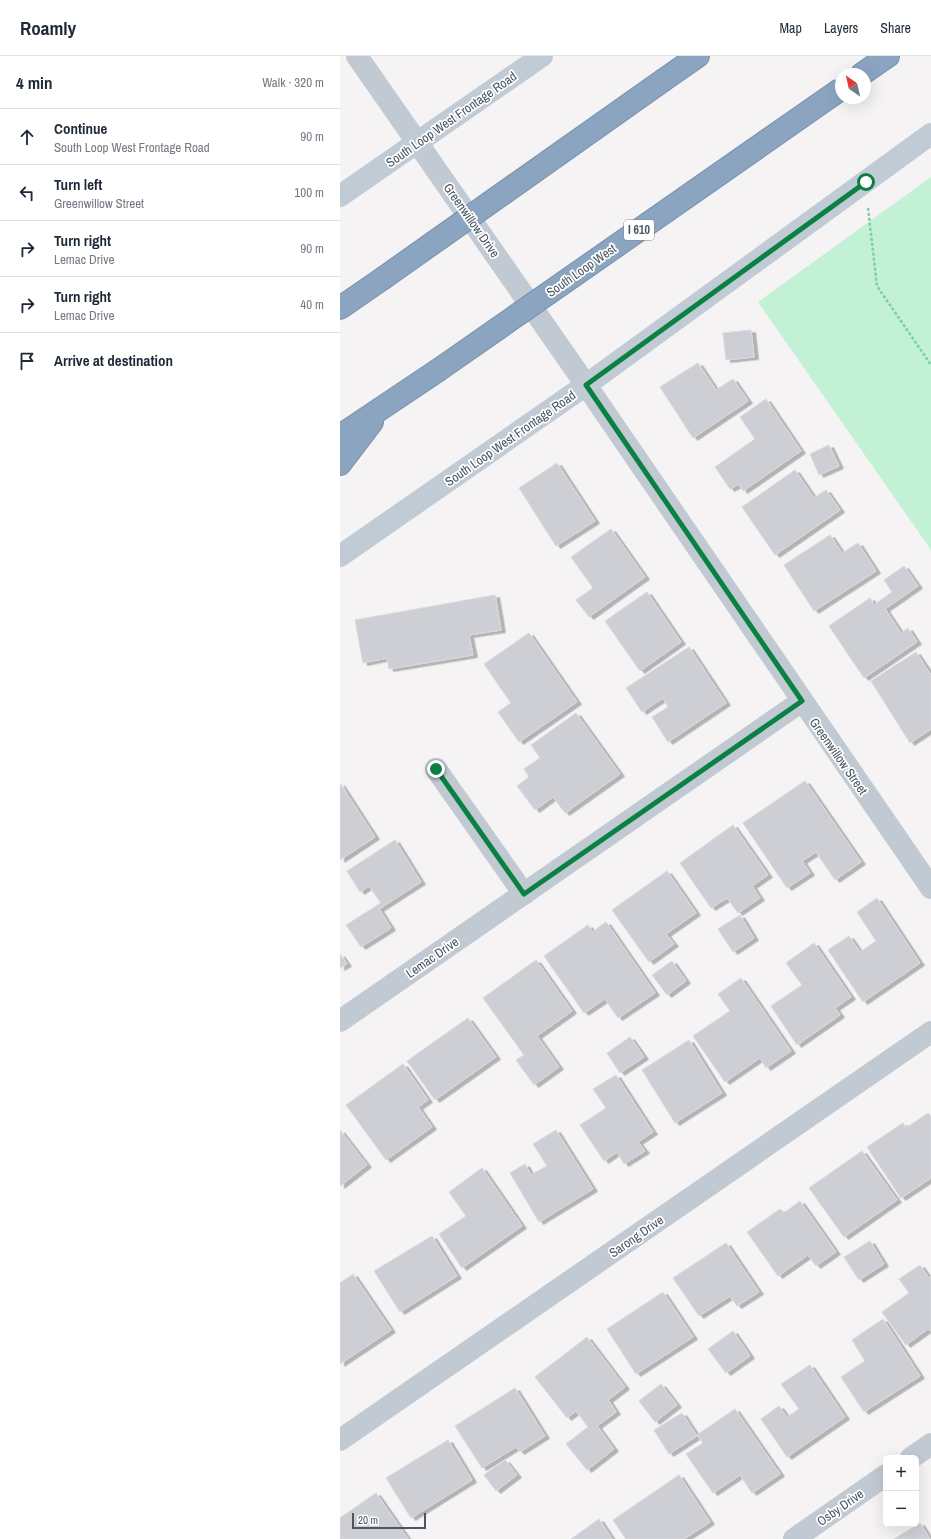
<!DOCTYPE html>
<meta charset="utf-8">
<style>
:root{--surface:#fff;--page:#f6f6f7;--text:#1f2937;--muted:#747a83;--line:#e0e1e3}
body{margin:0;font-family:"Archivo Narrow",sans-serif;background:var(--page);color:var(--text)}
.controls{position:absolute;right:12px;bottom:12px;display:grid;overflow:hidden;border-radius:6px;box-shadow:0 4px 16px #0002}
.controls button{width:36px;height:36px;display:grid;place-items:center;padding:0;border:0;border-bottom:1px solid var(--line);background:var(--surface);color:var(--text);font:20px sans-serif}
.compass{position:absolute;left:495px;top:12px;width:36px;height:36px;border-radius:50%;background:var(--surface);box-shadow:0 4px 16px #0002;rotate:326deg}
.scale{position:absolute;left:12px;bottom:10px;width:74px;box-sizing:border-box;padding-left:4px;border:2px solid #4a5661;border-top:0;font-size:11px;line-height:14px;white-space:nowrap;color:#4a5661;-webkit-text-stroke:3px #fff;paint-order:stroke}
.stop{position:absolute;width:12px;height:12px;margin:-9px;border:3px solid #0b8043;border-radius:50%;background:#fff}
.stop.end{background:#0b8043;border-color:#fff;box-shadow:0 1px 4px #0008}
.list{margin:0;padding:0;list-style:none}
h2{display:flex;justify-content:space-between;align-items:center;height:52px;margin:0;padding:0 16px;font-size:17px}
h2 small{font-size:13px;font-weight:400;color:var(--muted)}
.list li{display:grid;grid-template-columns:26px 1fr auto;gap:12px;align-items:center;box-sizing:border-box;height:56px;padding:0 16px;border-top:1px solid var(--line)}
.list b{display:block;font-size:15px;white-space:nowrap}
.list p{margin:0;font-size:13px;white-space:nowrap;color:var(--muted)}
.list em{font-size:13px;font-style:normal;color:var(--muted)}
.icon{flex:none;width:22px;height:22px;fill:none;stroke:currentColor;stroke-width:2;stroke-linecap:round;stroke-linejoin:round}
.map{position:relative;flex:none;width:591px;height:1483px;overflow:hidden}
header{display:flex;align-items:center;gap:24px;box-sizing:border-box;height:56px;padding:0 20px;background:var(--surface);border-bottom:1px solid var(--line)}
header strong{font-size:19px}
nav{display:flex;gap:22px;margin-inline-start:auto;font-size:14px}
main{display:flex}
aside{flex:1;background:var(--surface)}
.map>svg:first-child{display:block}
</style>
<header>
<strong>Roamly</strong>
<nav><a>Map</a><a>Layers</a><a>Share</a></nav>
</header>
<main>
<aside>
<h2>4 min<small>Walk · 320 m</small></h2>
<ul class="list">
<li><svg class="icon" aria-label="ahead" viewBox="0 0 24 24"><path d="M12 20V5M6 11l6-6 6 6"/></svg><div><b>Continue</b><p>South Loop West Frontage Road</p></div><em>90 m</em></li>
<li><svg class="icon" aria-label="left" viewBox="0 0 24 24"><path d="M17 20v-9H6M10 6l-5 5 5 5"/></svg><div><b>Turn left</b><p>Greenwillow Street</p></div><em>100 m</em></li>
<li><svg class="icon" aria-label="right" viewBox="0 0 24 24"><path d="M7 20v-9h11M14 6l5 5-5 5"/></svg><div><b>Turn right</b><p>Lemac Drive</p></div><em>90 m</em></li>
<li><svg class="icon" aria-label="right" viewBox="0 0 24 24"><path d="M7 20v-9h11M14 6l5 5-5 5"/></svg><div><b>Turn right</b><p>Lemac Drive</p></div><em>40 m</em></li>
<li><svg class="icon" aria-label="arrive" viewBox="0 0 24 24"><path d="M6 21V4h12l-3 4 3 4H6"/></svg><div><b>Arrive at destination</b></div></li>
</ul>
</aside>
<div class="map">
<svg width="591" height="1483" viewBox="0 0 591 1483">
<defs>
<filter id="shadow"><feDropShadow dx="4.5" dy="2.5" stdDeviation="0" flood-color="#0004"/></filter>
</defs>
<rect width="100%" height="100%" fill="#f5f3f3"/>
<path fill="#c3f1d5" d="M591 121V494L418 246Z"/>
<g fill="#cdcfd5" stroke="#d7d9de" filter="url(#shadow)">
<path d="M411 274 414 301 386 304 383 277Z"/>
<path d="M358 307 376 334 393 323 408 345 353 382 320 331Z"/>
<path d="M426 343 461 395 403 435 399 428 390 433 375 411 415 383 400 361Z"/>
<path d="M489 389 499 410 479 419 470 398Z"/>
<path d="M217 407 255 465 216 490 179 432Z"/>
<path d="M455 414 474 442 486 434 500 454 435 499 402 451Z"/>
<path d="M271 473 305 521 249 561 236 544 253 532 231 501Z"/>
<path d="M490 479 502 497 518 487 536 515 474 555 444 509Z"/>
<path d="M564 510 578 530 545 553 561 577 568 572 577 586 524 622 489 570 530 542 534 549 552 536 544 524Z"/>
<path d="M307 536 341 586 300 615 265 565Z"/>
<path d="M155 539 161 574 129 579 133 599 49 613 47 602 23 607 15 564Z"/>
<path d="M189 577 237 646 179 686 158 656 171 647 144 608Z"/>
<path d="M349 591 386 647 328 686 312 661 328 651 323 642 302 656 286 632Z"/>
<path d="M576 596 591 619V673L570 687 531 625Z"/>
<path d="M236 657 280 718 225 757 213 741 195 754 177 730 189 721 184 713 200 702 191 689Z"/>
<path d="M465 725 521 806 495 824 476 796 462 805 470 817 447 832 403 767Z"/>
<path d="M0 727 35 781 0 804Z"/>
<path d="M393 769 428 819 412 830 420 842 398 857 387 842 371 852 340 807Z"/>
<path d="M55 784 81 826 39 853 51 872 21 891 6 869 41 847 29 830 20 836 7 815Z"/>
<path d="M327 815 356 857 326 878 334 888 309 906 272 854Z"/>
<path d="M537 842 580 907 523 946 488 894 509 880 520 896 536 885 517 856Z"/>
<path d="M400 859 414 882 393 896 378 873Z"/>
<path d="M266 866 315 937 278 962 265 943 244 957 204 900 248 869 252 876Z"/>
<path d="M474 887 511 941 495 952 500 959 457 989 431 950 462 929 446 907Z"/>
<path d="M0 898 7 908 0 912Z"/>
<path d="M196 904 232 955 197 980 219 1011 194 1029 176 1004 184 999 143 942Z"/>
<path d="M332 905 346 925 327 939 312 919Z"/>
<path d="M401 922 451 995 426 1012 420 1002 385 1026 353 980 390 955 378 938Z"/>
<path d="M128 962 156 1001 95 1044 67 1005Z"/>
<path d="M290 981 304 1001 280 1017 267 997Z"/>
<path d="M349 984 382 1037 335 1067 302 1014Z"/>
<path d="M63 1008 88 1044 78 1051 92 1071 46 1104 6 1049Z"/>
<path d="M276 1019 313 1076 298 1086 305 1095 284 1108 277 1096 264 1105 240 1069 266 1052 253 1033Z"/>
<path d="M588 1057 591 1061V1122L561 1142 527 1091 563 1067 566 1072Z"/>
<path d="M0 1074 27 1109 0 1130Z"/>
<path d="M216 1074 253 1133 199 1166 170 1117 185 1108 191 1119 207 1110 193 1088Z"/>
<path d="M522 1095 557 1144 504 1181 469 1132Z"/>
<path d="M142 1112 182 1170 122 1212 99 1178 126 1160 109 1136Z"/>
<path d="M460 1145 496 1196 476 1210 468 1199 438 1220 407 1176 440 1153 444 1157Z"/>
<path d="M92 1180 117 1220 60 1256 34 1215Z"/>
<path d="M530 1185 544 1208 519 1224 504 1201Z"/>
<path d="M386 1187 419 1236 397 1250 390 1240 359 1260 333 1222Z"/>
<path d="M580 1209 589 1222 591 1221V1276L588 1273 566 1289 542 1256 569 1237 559 1223Z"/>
<path d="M13 1218 51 1274 0 1308V1227Z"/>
<path d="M323 1236 353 1281 296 1318 267 1273Z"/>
<path d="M543 1263 580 1320 524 1356 501 1321 525 1305 512 1284Z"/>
<path d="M393 1275 410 1300 386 1317 368 1293Z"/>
<path d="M247 1281 285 1331 268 1344 276 1356 257 1370 274 1393 247 1414 226 1388 248 1371 236 1355 227 1362 195 1321Z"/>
<path d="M470 1309 505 1361 447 1401 421 1363 439 1350 447 1361 459 1353 441 1328Z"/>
<path d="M321 1328 337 1349 315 1366 299 1345Z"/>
<path d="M175 1332 205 1380 180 1396 176 1391 142 1412 115 1370Z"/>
<path d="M395 1353 440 1418 412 1437 400 1419 373 1437 346 1398 363 1387 357 1379Z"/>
<path d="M342 1357 357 1380 329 1398 314 1374Z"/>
<path d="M108 1384 132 1424 71 1462 46 1422Z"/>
<path d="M165 1404 177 1419 156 1435 144 1419Z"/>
<path d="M339 1419 370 1466 344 1483H286L273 1464Z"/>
<path d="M36 1437 68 1483H0V1462Z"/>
<path d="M259 1463 272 1483H231Z"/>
<path d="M580 1467 590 1483H554Z"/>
</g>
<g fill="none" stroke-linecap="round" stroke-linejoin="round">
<defs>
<g id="highway">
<path d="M522 18 548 0"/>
<path d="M325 23 358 0"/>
<path d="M0 252 42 223"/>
<path d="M0 380 97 315"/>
<path d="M0 408 32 366"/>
</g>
</defs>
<use href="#highway" stroke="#7690ad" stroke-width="24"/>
<path stroke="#7ad0a6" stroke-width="2.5" stroke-dasharray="3 2" stroke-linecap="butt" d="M528 152 537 230 591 309"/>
<g stroke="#c1cad2" stroke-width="22">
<path d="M17 0 246 329 591 832"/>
<path d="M96 713 184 838"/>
<path d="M0 965 462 645"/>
<path d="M0 1384 591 976"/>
<path d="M571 1402 591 1388"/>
<path d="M454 1483 546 1419"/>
</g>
<g stroke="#c1cbd6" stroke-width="22">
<path d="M0 140 202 0"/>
<path d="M0 500 246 329 591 78"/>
</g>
<use href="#highway" stroke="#8ba5c1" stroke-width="22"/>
<defs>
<g id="highway-bridge">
<path d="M42 223 325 23"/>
<path d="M97 315 501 33"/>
</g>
</defs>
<use href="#highway-bridge" stroke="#7690ad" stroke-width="24" stroke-linecap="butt"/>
<use href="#highway-bridge" stroke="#8ba5c1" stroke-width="22"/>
</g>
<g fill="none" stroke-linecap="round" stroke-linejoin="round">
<path stroke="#0b8043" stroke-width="5" d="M96 713 184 838 462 645 246 329 526 126"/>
</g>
<g text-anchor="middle" stroke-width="3.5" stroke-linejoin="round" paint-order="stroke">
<rect fill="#fff" stroke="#808990" stroke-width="1" x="284" y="164" width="30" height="20" rx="3"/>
<g font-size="12" font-weight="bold" fill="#4a5661">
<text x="299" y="178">I 610</text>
</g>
<g font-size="13" fill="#4a5661" stroke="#fff">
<text transform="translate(111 63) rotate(-35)" y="5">South Loop West Frontage Road</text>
<text transform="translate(132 164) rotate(55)" y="5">Greenwillow Drive</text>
<text transform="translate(241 214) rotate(-35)" y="5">South Loop West</text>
<text transform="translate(170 382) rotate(-35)" y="5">South Loop West Frontage Road</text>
<text transform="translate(499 700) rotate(55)" y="5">Greenwillow Street</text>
<text transform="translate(92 901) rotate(-35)" y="5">Lemac Drive</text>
<text transform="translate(296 1180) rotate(-35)" y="5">Sarong Drive</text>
<text transform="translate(500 1451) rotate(-35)" y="5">Osby Drive</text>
</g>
</g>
</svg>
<div class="controls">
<button>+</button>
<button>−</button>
</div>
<svg class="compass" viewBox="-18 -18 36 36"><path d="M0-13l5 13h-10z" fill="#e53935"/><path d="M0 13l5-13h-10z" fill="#747a83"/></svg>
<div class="scale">20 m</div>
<div class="stop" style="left:526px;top:126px"></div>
<div class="stop end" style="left:96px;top:713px"></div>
</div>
</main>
